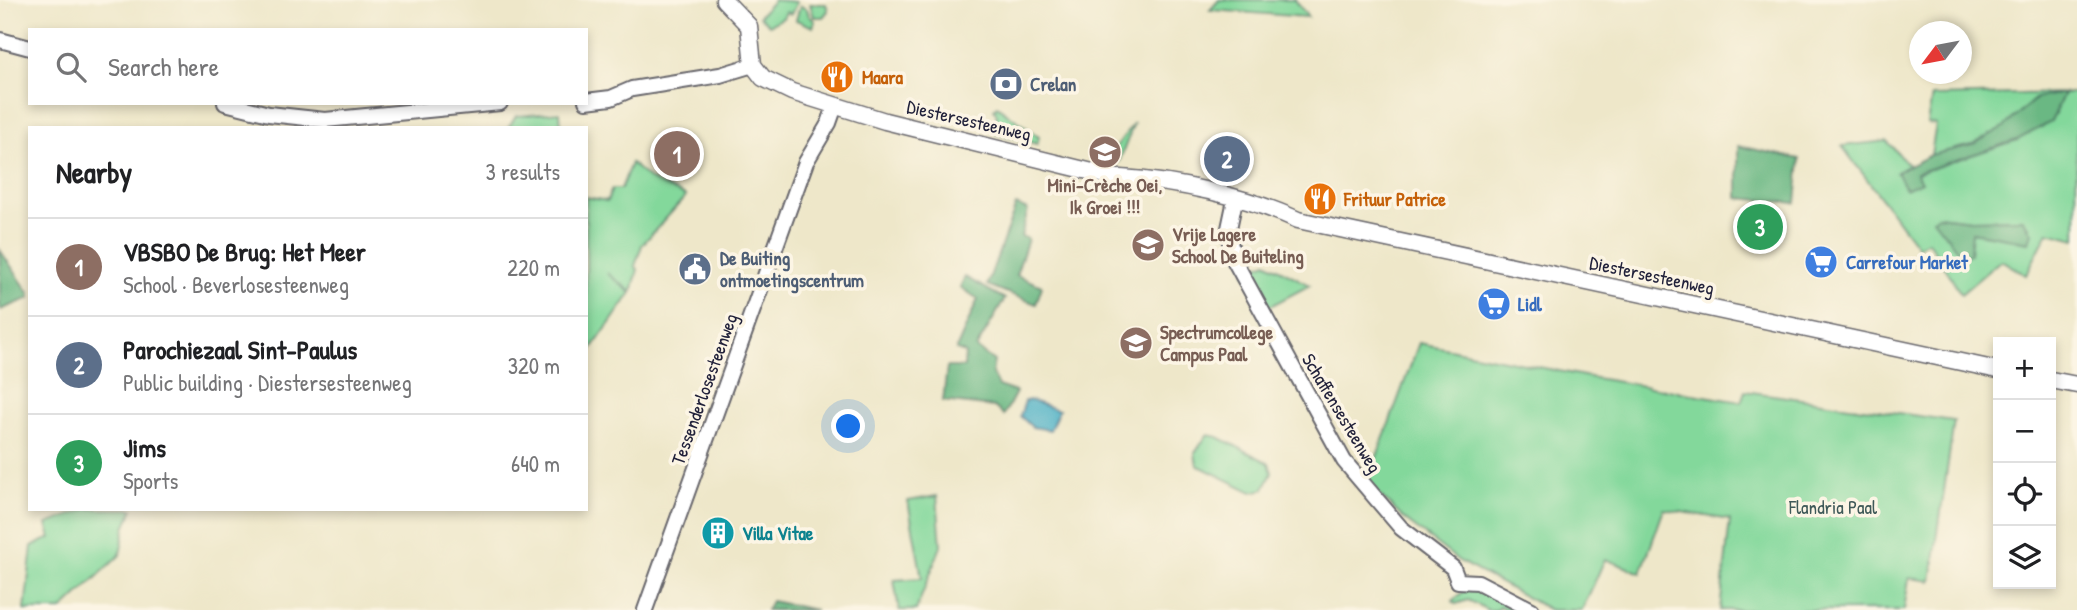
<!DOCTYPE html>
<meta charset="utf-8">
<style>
:root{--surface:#fff;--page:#f6f6f6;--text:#202124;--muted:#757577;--line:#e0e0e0;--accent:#111827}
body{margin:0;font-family:"Patrick Hand",sans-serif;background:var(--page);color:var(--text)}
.controls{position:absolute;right:21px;bottom:21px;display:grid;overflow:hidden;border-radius:0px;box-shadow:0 4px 10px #0003}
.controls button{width:63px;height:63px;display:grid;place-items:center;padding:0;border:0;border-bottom:2px solid var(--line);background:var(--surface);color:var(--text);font:35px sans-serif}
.compass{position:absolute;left:1909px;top:21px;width:63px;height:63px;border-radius:50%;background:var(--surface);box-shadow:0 4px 10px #0003;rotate:238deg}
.you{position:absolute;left:849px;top:427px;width:24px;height:24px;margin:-18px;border:5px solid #fff;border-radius:50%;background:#1a73e8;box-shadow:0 0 0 10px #1a73e833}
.badge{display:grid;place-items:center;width:46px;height:46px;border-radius:50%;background:var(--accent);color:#fff;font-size:23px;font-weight:700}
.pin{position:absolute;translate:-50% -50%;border:4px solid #fff;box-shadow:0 2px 7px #0006}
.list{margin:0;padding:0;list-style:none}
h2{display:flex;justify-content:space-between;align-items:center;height:91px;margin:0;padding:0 28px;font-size:30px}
h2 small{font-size:23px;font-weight:400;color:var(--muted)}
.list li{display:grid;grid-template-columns:46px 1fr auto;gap:21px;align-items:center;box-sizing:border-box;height:98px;padding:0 28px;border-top:2px solid var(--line)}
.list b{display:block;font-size:26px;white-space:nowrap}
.list p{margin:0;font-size:23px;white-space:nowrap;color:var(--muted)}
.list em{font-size:23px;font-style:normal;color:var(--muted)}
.icon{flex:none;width:38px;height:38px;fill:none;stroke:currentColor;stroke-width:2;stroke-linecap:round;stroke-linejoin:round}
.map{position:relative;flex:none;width:2077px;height:610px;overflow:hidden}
.search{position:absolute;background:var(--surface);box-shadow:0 4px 10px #0003;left:28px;top:28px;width:560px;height:77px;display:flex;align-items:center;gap:18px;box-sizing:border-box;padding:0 24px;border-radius:0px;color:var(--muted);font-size:26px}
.panel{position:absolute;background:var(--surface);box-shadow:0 4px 10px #0003;left:28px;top:126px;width:560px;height:385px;border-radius:0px}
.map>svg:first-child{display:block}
</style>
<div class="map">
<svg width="2077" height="610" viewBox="0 0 2077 610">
<rect width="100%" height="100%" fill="#fcf5e5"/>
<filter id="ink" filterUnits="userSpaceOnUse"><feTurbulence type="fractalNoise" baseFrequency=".0143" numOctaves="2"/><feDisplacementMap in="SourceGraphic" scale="14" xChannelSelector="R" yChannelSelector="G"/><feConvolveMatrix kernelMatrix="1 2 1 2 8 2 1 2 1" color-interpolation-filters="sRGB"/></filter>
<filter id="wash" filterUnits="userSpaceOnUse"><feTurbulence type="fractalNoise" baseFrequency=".00686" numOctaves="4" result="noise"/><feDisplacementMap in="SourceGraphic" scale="28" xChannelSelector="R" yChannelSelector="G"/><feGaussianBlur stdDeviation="1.57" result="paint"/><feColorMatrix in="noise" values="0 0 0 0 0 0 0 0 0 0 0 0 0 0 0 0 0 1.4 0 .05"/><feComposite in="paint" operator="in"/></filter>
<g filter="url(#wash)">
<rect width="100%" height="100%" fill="#eee7c9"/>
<g fill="#83d89b" stroke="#527d6b" stroke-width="2" fill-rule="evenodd">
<path d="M774 0 797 2 791 14 786 12 783 18 769 25 759 16Z"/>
<path d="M1219 0H1295L1308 17 1210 10Z"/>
<path d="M810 4H826L828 11 823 17H814Z"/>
<path d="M800 6 807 9 809 16 815 21 813 27 796 20Z"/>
<path d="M2063 93 2036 98 2004 127 1972 145 1931 155 1936 124 1927 123 1932 96 2064 93H2077L2076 239 2048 232 2026 275 2001 260 1961 294 1928 241 1918 247 1842 146 1887 141 1909 165 1897 173 1916 174 2017 140ZM1939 216 1971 220 2022 219 2030 227 2028 241 1971 232Z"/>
<path d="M997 106 1039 137 1037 144 992 132 997 115 994 109Z"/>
<path d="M560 112 561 128H508L516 116Z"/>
<path d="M1134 123 1119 162 1108 157Z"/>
<path d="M631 163 651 180 686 196 642 245 635 266 638 269 632 292 607 273 631 293 586 357V197L607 201 612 189H621Z"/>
<path d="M1266 262 1310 285 1265 309 1245 272Z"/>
<path d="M1419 343 1589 377 1741 402 1745 391 1954 421 1931 581 1909 578 1904 610H1720L1730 520 1664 509 1641 573 1605 559 1582 610H1550L1459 561 1404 519 1367 483Z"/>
<path d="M1207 435 1218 437 1269 463 1272 473 1264 489 1252 492 1197 465 1195 453Z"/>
<path d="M937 496 941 546 916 610H899L894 580 922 578 908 501Z"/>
<path d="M87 509H133L125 528 120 555 62 610H25L32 546 51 538 47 524Z"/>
<path d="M1470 585 1522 610H1506L1499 606 1497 610H1488L1468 600 1456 604 1453 601Z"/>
</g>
<g fill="#6ab883" stroke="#466d5f" stroke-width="2">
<path d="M2064 93 2051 122 2017 140 1916 173 1921 182 1906 189 1897 172 1931 155 1972 145 2004 127 2036 98Z"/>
<path d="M1738 146 1800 159 1796 203 1738 198Z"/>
<path d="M1016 205 1028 210 1021 236 1028 239 1016 275 1042 286 1036 304 987 285Z"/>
<path d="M1938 216 1971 220 2023 219 2032 233 2029 242 1972 232 1970 254 1963 257 1933 219Z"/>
<path d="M0 250 30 294V298L0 310Z"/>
<path d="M965 277 1005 299 976 348 994 361 992 373 998 386 1016 392 1004 415 994 407 943 401 947 367H964L965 353 956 350 978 299 960 287Z"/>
<path d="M771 601 816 610H766Z"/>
</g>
<path fill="#45adc4" stroke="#346880" stroke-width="2" d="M1029 400 1059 410 1050 430 1032 427 1020 416 1025 401Z"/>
</g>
<g filter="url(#ink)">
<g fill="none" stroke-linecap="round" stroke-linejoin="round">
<defs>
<g id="secondary">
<path d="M0 40 30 48"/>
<path d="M586 101 611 98 632 89 720 75 753 65"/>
<path d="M225 103 269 114 325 120 500 103"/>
<path d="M1235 200 1228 233 1234 260 1344 461 1401 528 1453 568 1458 581 1478 582 1532 610"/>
<path d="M645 610 806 162 829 123 835 106"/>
</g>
<g id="primary">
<path d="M724 0 749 26 753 65 763 78 792 92 885 121 1129 181"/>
<path d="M1121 178C1175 181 1249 197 1298 220L1998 370"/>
<path d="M2051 380 2077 385"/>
</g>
</defs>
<use href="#secondary" stroke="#69676d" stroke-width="18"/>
<use href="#primary" stroke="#69676d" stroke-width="19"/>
<use href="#secondary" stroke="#fff" stroke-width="14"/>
<use href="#primary" stroke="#fff" stroke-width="16"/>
</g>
</g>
<defs>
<symbol id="restaurant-disc" viewBox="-11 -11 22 22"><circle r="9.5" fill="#e8710a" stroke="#fcf5e5"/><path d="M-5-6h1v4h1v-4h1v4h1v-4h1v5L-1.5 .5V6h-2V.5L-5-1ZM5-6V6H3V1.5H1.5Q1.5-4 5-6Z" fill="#fff"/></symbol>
<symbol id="bank-disc" viewBox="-11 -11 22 22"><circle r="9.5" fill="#5c6f8a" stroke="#fcf5e5"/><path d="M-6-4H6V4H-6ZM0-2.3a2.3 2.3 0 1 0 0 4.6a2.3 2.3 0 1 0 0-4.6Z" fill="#fff"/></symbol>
<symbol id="school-disc" viewBox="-11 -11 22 22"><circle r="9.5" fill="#8d6e63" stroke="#fcf5e5"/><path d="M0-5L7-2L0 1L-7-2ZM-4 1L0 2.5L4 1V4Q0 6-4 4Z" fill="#fff"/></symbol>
<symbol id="supermarket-disc" viewBox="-11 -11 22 22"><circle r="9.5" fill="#3f7fe0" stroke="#fcf5e5"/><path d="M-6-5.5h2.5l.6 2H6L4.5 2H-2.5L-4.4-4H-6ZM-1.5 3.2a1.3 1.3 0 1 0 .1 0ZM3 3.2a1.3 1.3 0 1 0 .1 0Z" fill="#fff"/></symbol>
<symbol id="civic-disc" viewBox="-11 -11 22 22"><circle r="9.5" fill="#5c6f8a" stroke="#fcf5e5"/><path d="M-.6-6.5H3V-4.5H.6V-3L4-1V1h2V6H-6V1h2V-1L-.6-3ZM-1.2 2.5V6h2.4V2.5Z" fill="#fff"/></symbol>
<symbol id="building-disc" viewBox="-11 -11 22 22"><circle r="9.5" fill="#0f9aa8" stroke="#fcf5e5"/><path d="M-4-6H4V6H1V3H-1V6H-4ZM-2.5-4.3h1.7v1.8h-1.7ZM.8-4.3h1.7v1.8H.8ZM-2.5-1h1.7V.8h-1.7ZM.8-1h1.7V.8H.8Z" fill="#fff"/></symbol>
</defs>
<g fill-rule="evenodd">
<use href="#restaurant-disc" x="818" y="58" width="38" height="38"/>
<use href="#bank-disc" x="987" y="65" width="38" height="38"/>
<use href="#school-disc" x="1086" y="133" width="38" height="38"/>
<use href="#restaurant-disc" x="1301" y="180" width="38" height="38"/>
<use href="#school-disc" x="1129" y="226" width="38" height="38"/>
<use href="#supermarket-disc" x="1802" y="243" width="38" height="38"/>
<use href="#civic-disc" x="676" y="250" width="38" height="38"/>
<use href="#supermarket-disc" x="1475" y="285" width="38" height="38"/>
<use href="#school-disc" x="1117" y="324" width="38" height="38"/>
<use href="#building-disc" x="699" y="514" width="38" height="38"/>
</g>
<g text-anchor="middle" stroke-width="7" stroke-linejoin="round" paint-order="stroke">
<g font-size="19" font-weight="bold" fill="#c56008" stroke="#fcf5e5" text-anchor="start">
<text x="862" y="84">Maara</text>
<text x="1344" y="206">Frituur Patrice</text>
</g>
<g font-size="19" font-weight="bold" fill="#4e5e75" stroke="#fcf5e5" text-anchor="start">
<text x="1030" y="91">Crelan</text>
<text x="720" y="265">De Buiting<tspan x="720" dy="22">ontmoetingscentrum</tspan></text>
</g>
<g font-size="19" fill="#22223b" stroke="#fcf5e5">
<text transform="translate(969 120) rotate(13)" y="7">Diestersesteenweg</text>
<text transform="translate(1652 275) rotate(12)" y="7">Diestersesteenweg</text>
<text transform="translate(704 389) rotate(-70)" y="7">Tessenderlosesteenweg</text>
<text transform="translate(1342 413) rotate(59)" y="7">Schaffensesteenweg</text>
</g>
<g font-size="19" font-weight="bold" fill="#785e54" stroke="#fcf5e5" text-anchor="start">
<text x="1105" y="192" text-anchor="middle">Mini-Crèche Oei,<tspan x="1105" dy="22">Ik Groei !!!</tspan></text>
<text x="1172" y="241">Vrije Lagere<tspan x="1172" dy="22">School De Buiteling</tspan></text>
<text x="1160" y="339">Spectrumcollege<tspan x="1160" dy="22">Campus Paal</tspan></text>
</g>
<g font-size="19" font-weight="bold" fill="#366cbe" stroke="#fcf5e5" text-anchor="start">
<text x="1846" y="269">Carrefour Market</text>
<text x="1518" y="311">Lidl</text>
</g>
<g font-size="19" fill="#3f5958" stroke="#fcf5e5">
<text x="1833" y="514">Flandria Paal</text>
</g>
<g font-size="19" font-weight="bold" fill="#0d838f" stroke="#fcf5e5" text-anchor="start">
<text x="742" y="540">Villa Vitae</text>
</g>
</g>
</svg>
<div class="controls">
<button>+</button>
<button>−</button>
<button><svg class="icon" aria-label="locate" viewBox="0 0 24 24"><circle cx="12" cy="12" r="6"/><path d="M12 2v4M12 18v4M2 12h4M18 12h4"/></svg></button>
<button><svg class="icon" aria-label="layers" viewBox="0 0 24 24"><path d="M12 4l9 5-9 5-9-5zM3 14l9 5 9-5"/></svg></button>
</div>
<svg class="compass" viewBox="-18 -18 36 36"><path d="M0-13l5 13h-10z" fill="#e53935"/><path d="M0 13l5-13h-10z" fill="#757577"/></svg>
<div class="you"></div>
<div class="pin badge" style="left:677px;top:154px;background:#8d6e63">1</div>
<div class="pin badge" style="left:1227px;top:159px;background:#5c6f8a">2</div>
<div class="pin badge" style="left:1760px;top:227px;background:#2e9e5b">3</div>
<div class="search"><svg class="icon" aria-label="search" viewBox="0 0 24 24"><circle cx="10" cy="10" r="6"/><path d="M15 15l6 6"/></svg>Search here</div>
<section class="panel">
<h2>Nearby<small>3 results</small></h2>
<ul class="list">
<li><span class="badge" style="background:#8d6e63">1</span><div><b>VBSBO De Brug: Het Meer</b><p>School · Beverlosesteenweg</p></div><em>220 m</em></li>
<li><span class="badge" style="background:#5c6f8a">2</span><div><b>Parochiezaal Sint-Paulus</b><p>Public building · Diestersesteenweg</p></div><em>320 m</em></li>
<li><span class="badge" style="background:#2e9e5b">3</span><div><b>Jims</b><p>Sports</p></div><em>640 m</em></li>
</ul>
</section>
</div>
